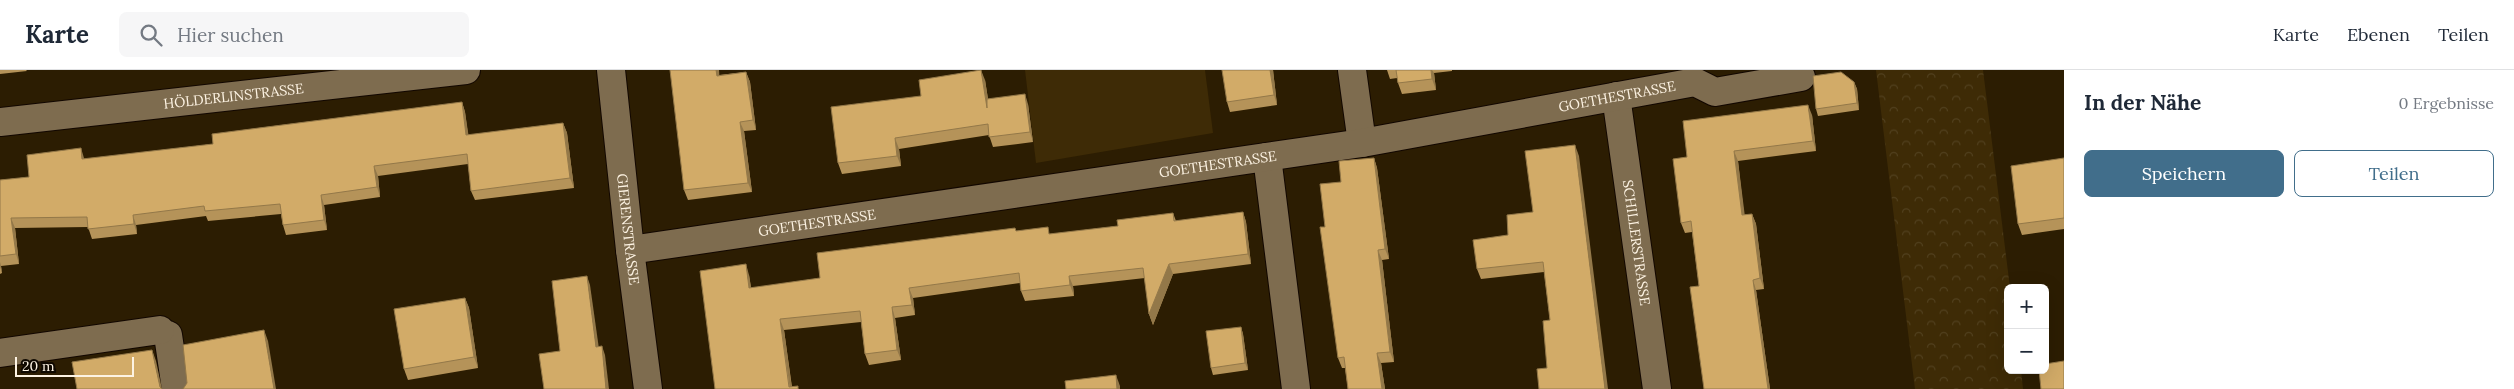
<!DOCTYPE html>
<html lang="de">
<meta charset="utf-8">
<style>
:root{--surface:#fff;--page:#f6f6f7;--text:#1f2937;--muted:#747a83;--line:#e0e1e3;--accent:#416e8b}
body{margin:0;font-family:Lora,serif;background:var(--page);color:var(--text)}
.controls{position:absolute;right:15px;bottom:15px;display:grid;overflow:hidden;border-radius:8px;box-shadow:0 5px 20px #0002}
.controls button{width:45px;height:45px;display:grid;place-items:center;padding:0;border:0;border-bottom:1px solid var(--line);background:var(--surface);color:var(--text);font:25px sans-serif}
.scale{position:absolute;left:15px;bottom:12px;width:119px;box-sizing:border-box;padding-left:5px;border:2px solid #fdf3e3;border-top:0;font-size:14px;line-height:18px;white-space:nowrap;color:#fdf3e3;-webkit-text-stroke:4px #0f0901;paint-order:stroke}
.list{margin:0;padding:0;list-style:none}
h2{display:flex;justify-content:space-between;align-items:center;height:65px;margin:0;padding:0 20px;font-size:21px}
h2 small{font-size:16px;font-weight:400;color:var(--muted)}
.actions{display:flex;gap:10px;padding:15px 20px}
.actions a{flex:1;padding:11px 0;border:1px solid var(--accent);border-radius:8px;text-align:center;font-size:18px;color:var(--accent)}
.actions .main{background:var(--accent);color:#fff}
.icon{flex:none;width:28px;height:28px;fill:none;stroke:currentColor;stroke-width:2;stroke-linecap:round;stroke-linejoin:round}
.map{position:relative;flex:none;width:2064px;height:319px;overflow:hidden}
header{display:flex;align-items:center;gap:30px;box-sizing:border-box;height:70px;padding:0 25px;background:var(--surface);border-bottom:1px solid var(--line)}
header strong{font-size:24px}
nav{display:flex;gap:28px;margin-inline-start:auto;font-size:18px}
.search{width:350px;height:45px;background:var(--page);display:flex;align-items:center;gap:12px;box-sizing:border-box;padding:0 18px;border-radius:8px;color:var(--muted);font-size:19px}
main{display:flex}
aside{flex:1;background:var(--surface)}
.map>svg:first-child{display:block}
</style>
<header>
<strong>Karte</strong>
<div class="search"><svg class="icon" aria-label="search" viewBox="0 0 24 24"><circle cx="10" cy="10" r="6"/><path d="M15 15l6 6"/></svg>Hier suchen</div>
<nav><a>Karte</a><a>Ebenen</a><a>Teilen</a></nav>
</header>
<main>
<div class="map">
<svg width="2064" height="319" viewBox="0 0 2064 319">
<defs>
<pattern id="park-crowns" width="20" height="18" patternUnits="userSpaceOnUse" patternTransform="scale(1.25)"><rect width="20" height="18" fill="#3e2b06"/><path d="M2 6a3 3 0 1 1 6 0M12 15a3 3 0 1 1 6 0" fill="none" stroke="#51401e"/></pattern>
</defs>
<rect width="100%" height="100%" fill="#2c1d02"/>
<path fill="#3e2b06" d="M1025 0H1205L1213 63 1036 93Z"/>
<path fill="url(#park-crowns)" d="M1876 0H1983L2010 218H2008V300H2021L2023 319H1915Z"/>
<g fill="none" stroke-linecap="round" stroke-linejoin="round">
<defs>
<g id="minor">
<path id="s1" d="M611 0 630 180 648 319"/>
<path d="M1352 0 1362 73"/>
<path id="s2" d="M1616 26 1657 319"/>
<path id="s3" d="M0 52 466 0"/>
<path d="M1267 87 1296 319"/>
<path id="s4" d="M630 180 1362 73 1695 12 1715 22 1801 7"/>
<path d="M168 265 176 319"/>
<path d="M0 283 160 260"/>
</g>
</defs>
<use href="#minor" stroke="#120700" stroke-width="30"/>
<use href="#minor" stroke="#7e6c4f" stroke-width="28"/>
</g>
<g fill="#b59359">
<path d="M0 0H26L27 1 0 4Z"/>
<path d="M1273 0 1277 35 1230 42 1227 32Z"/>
<path d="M1387 0H1452V1L1434 3 1436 20 1402 24 1398 13 1397 8 1390 9Z"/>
<path d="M746 2 750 12 756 60 744 61 752 122 688 130 684 120 719 5Z"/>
<path d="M985 10 988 29 1028 34 1033 72 993 77 989 65 899 79 901 96 842 104 838 93 921 26Z"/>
<path d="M1854 12 1857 19 1859 40 1818 46 1816 39Z"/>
<path d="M462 32 465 42 468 65 563 53 567 63 574 118 475 130 471 121 468 94 378 106 380 127 324 135 327 160 286 165 283 155 281 144 208 151 206 146 136 155 137 164 92 169 88 157 15 158 19 194 1 196 2 203 0 204V110L29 107 85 89 213 74Z"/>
<path d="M1812 45 1816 81 1738 91 1744 145 1752 144 1756 154 1764 219 1756 220 1770 319H1704L1699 216 1692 162 1685 163 1681 153 1687 87Z"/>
<path d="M1579 86 1547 298 1550 250 1544 202 1481 209 1477 199 1508 165 1533 142Z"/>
<path d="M1374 88 1377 98 1389 189 1382 190 1394 292 1381 293 1385 319H1348L1345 298H1342L1338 288 1325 157 1341 112Z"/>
<path d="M2064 88V159L2022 165 2018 154Z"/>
<path d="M1243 142 1246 152 1251 194 1173 204 1153 255 1149 244 1145 208 1073 216 1074 226 1025 231 1021 221 1020 213 913 228 915 245 895 248 901 290 869 295 865 284 861 252 784 260 792 317 799 319H715L749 205 751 218 820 208 1016 161 1051 164 1118 156 1173 143 1176 151Z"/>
<path d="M465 228 469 238 478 298 408 310 404 299Z"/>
<path d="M1241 257 1243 264 1248 300 1213 305 1211 298Z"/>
</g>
<g fill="#937849">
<path d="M716 0H719L720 15 717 6Z"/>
<path d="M981 0 985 10 991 48 987 38Z"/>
<path d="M1270 0H1273L1277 35 1274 25Z"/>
<path d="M1431 0H1432L1434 3 1436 20 1432 9Z"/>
<path d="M746 2 750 12 756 60 753 50Z"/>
<path d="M1854 12 1857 19 1859 40 1857 33Z"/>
<path d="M1025 24 1028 34 1033 72 1030 62Z"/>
<path d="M462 32 465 42 470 75 466 65Z"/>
<path d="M1808 35 1812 45 1816 81 1813 71Z"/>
<path d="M740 52 744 61 752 122 748 113Z"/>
<path d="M563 53 567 63 574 118 570 108Z"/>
<path d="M895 68 899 79 901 96 897 86Z"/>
<path d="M1575 75 1579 86 1608 319H1605Z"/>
<path d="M81 78 84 88 86 99 82 89Z"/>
<path d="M1734 81 1738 91 1746 155 1742 145Z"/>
<path d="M1374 88 1377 98 1389 189 1385 179Z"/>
<path d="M374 96 378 106 380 127 377 117Z"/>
<path d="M321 125 324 135 327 160 324 150Z"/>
<path d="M1243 142 1246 152 1251 194 1248 184Z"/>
<path d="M1752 144 1756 154 1764 219 1760 208Z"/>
<path d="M133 145 136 155 137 164 134 154Z"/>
<path d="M11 148 15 158 19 194 16 184Z"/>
<path d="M1378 180 1382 190 1394 292 1390 282Z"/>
<path d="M0 192 1 196 2 203 0 197Z"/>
<path d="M746 194 749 205 753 229 749 218Z"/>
<path d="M1169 194 1173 204 1153 255 1149 244Z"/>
<path d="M587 206 590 215 600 286 596 277Z"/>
<path d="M1069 206 1073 216 1074 226 1070 215Z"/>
<path d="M1753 210 1756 220 1770 319H1768Z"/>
<path d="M909 218 913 228 915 245 912 235Z"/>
<path d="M465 228 469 238 478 298 474 287Z"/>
<path d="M892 237 895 248 901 290 897 280Z"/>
<path d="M780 249 784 260 792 319H790Z"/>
<path d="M1241 257 1243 264 1248 300 1245 293Z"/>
<path d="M264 260 268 271 276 319H274Z"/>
<path d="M602 276 605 285 609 319H606Z"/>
<path d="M152 280 156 291 162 319H160Z"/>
<path d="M1377 283 1381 293 1385 319H1382Z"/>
<path d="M1116 305 1120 316V319H1117Z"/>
</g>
<g fill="#d2ab68" stroke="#937849">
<path d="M670 0H716L717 6 746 2 753 50 740 52 748 113 684 120Z"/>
<path d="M981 0 987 38V29L1025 24 1030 62 989 67 988 54 895 68 897 86 838 93 831 37 921 26 919 10Z"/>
<path d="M1222 0H1270L1274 25 1227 32Z"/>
<path d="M1396 0H1431L1432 9 1398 13Z"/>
<path d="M1841 2 1854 12 1857 33 1816 39 1813 6Z"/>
<path d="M462 32 466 65 563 53 570 108 471 121 467 84 374 96 377 117 321 125 324 150 283 155 280 134 205 141 204 136 133 145 134 154 88 159 87 147 11 148 16 184 0 186V110L29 107 27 85 81 78 82 89 213 74 212 64Z"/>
<path d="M1808 35 1813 71 1734 81 1742 145 1752 144 1760 208 1753 210 1768 319H1704L1690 217 1699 216 1691 151 1681 153 1673 89 1687 87 1683 51Z"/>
<path d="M1575 75 1605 319H1539L1537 299 1547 298 1543 251 1550 250 1543 192 1477 199 1473 170 1508 165 1507 145 1533 142 1525 81Z"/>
<path d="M1374 88 1385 179 1378 180 1390 282 1377 283 1382 319H1348L1344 287 1338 288 1324 186 1320 157H1325L1320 114 1341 112 1339 91Z"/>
<path d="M2064 88V148L2018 154 2011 96Z"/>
<path d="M1243 142 1248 184 1169 194 1149 244 1143 198 1069 206 1070 215 1021 221 1019 203 909 218 912 235 892 237 897 280 865 284 860 241 780 249 789 317 798 316V319H715L700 201 746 194 749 218 820 208 817 183 1015 158 1016 161 1048 157 1049 164 1118 156 1117 150 1173 143 1174 151Z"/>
<path d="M587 206 596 277 602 276 606 319H544L539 284 560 281 552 211Z"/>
<path d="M465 228 474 287 404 299 394 239Z"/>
<path d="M1241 257 1245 293 1211 298 1206 261Z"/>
<path d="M264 260 274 319H183L187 313 183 275Z"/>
<path d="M152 280 160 317 162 319H77L72 292Z"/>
<path d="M2064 291V319H2041L2039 300H2045V294Z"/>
<path d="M1116 305 1117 319H1066L1065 311Z"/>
</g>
<g text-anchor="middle" stroke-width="5" stroke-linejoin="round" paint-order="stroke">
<g font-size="14" fill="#fdf3e3" stroke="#0f0901">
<text dy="5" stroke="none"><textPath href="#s3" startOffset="235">HÖLDERLINSTRASSE</textPath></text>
<text dy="5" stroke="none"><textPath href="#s4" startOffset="999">GOETHESTRASSE</textPath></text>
<text dy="5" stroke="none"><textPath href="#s4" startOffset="594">GOETHESTRASSE</textPath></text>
<text dy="5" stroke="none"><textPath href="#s4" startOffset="189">GOETHESTRASSE</textPath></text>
<text dy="5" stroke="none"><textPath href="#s1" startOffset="160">GIERENSTRASSE</textPath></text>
<text dy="5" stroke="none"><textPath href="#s2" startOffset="148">SCHILLERSTRASSE</textPath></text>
</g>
</g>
</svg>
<div class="controls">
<button>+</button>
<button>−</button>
</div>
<div class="scale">20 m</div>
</div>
<aside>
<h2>In der Nähe<small>0 Ergebnisse</small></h2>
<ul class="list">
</ul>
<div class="actions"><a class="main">Speichern</a><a>Teilen</a></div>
</aside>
</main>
